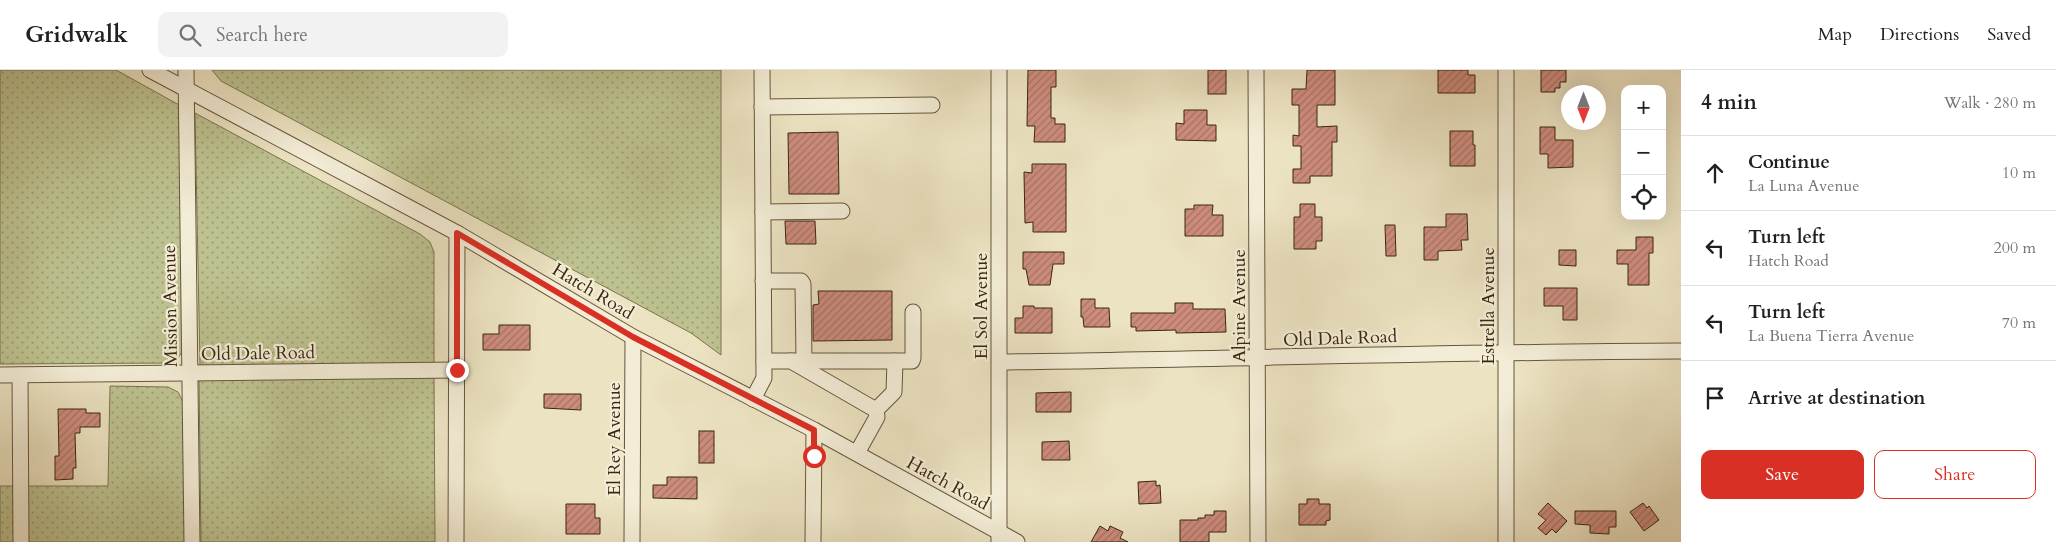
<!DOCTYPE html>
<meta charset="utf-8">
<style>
:root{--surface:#fff;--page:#f2f2f2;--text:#202124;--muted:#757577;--line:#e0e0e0;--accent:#d93025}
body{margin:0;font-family:Cardo,serif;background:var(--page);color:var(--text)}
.controls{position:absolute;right:15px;top:15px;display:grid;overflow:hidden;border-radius:10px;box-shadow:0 5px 20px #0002}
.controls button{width:45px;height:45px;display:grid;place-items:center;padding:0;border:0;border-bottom:1px solid var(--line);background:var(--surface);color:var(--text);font:25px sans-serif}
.compass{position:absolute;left:1561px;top:15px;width:45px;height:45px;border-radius:50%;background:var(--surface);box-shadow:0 5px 20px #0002;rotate:180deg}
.stop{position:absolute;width:15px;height:15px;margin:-11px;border:4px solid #d93025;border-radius:50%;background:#fff}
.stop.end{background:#d93025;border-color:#fff;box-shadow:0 1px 5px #0008}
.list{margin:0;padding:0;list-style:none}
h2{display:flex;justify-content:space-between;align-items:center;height:65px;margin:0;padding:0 20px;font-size:21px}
h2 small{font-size:16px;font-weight:400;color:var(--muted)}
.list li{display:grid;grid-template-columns:32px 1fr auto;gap:15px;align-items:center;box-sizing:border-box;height:75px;padding:0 20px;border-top:1px solid var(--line)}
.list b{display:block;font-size:19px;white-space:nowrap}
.list p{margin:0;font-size:16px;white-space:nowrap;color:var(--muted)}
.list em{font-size:16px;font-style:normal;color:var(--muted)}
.actions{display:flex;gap:10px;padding:15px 20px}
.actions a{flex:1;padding:11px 0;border:1px solid var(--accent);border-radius:10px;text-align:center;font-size:18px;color:var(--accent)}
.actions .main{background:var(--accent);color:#fff}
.icon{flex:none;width:28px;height:28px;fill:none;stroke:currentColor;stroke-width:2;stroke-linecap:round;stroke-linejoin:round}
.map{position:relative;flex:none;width:1681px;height:472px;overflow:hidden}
header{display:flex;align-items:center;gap:30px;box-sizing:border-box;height:70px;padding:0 25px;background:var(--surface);border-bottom:1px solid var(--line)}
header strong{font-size:24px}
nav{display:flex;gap:28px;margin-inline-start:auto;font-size:18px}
.search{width:350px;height:45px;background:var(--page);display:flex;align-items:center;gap:12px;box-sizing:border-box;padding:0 18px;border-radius:10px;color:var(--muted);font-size:19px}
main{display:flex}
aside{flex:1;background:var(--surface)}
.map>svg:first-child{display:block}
</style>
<header>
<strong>Gridwalk</strong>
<div class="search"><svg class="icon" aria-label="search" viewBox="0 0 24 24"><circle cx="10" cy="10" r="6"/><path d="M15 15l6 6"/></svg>Search here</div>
<nav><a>Map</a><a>Directions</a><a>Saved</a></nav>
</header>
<main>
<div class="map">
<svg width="1681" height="472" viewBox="0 0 1681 472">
<defs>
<pattern id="grass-dots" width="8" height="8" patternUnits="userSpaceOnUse" patternTransform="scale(1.25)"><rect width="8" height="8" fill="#bdc290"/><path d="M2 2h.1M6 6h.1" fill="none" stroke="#9b9e74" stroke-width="1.8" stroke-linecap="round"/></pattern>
<pattern id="building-hatch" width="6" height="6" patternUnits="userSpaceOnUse" patternTransform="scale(1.25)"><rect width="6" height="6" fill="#cd8c7e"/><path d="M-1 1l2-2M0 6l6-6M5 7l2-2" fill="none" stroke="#a77266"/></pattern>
</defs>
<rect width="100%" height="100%" fill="#ece3c2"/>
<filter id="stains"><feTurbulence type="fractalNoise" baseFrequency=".004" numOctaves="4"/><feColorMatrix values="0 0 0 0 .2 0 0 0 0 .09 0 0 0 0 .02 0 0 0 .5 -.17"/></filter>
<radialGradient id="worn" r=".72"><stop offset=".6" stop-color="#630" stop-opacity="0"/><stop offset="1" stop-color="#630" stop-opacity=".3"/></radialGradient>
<g fill="url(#grass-dots)" stroke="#7c744f">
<path d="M0 0H116L181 36 183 281 174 293 0 294Z"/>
<path d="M212 0H721V285L691 263 221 11Z"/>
<path d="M195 43 420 164 430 172 434 182V295L200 297Z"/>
<path d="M434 304 435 472H201L199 307Z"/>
<path d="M110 316 168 317 178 322 184 334 185 472H0V416H108Z"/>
</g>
<g fill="url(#building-hatch)" stroke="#3a270e">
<path d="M1028 0H1056V17H1051V48H1055V54H1065V72H1034L1035 56H1027Z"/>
<rect x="1208" y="0" width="18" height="24"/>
<path d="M1307 0H1335V35H1317V57L1337 56V72H1332V106H1310V113H1293V99H1301V76H1293V65L1299 66V35H1292V19H1306Z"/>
<path d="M1438 0H1468V5H1475V23H1438Z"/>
<path d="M1541 0H1566V12H1560V18H1555V22H1541Z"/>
<path d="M1184 40H1207V55H1216V71L1176 70V53L1184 54Z"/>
<path d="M1540 57H1555V70H1573V97L1548 98V84H1540Z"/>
<path d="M1450 61H1473V75H1475V96H1450Z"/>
<path d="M838 62 839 124H789L788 63Z"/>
<path d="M1032 94H1066V162H1033V152L1025 153 1024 102 1032 103Z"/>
<path d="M1300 134H1315V147H1322V171H1316V179H1294V147H1300Z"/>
<path d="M1194 135H1213L1212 145H1223V166H1185V139H1194Z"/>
<path d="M1446 144H1467L1468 170H1461L1462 180 1438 181V190H1424V157H1446Z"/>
<path d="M785 151H815L816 174H786Z"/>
<path d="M1385 155H1395L1396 186H1386Z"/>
<path d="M1636 167H1653V183H1649V215H1628V194H1617V180H1636Z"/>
<path d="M1559 180H1576V196L1559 195Z"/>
<path d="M1023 182H1064V194H1053L1050 215H1029L1026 199H1023Z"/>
<path d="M1544 218H1577V250H1563V236H1544Z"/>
<path d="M818 221H892V270L813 271V235L819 234Z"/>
<path d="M1081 229H1095V238H1109L1110 257H1084L1083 247H1081Z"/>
<path d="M1175 233H1193V239H1225L1226 262 1176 263V260L1136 261V257H1131V243H1175Z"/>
<path d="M1023 236H1034V238H1052V263H1015V248H1023Z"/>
<path d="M499 255H530V280H483V264H499Z"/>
<path d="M1071 322V342H1036V323Z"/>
<path d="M544 324H581V340L544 338Z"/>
<path d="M58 339H86V343H100V357H80V363H75L76 398H73V409L55 410V386H59Z"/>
<rect x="699" y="361" width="15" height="32"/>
<path d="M1069 371 1070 390H1042V372Z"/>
<path d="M667 407H697V429L653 428V415H667Z"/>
<path d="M1156 411V416L1160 415 1161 433 1139 434 1138 412Z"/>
<path d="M1307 429H1319V434H1330V450L1326 451V455H1299V434H1307Z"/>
<path d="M1548 433 1567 451 1556 463 1552 459 1546 465 1538 458 1546 450 1538 444Z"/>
<path d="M1643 433 1647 438 1649 436 1659 450 1644 461 1630 442Z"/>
<path d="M566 434H595V448H600V464H566Z"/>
<path d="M1214 441H1226V462H1209V472H1180V450H1198V448H1205V445H1214Z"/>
<path d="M1575 441H1616V457H1609V464L1590 463V455L1575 454Z"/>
<path d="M1100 456 1108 461 1110 456 1123 462 1120 468 1128 472H1091Z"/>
</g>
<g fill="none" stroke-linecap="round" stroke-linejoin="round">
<defs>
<g id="minor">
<path d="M150 0 457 163 633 267 814 360 1017 472"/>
<path d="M186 0 192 472"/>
<path d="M999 0V471"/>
<path d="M1256 0 1258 472"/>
<path d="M1506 0V472"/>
<path d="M762 37 932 35"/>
<path d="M763 142 842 141"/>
<path d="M763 211H801L803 214 804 291"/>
<path d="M764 291H791L876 340 877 347 857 383"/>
<path d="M791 291H895L894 322 876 340"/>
<path d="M895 291H912L913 288V242"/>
<path d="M1000 292C1227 289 1454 282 1681 281"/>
<path d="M0 305 457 300"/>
<path d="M20 305 21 472"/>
<path d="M753 329 764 308 762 0"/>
<path d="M456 472 457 163"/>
<path d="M632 472 633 267"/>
<path d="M813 472 814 360"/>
</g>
</defs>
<use href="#minor" stroke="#66563b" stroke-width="17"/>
<use href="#minor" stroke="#f3edd7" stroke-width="15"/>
</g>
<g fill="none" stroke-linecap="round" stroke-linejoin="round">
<path stroke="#d93025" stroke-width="6" d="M457 300V163L633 267 814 360V386"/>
</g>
<g text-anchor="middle" stroke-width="4.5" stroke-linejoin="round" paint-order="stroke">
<g font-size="18" fill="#3a270e" stroke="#f3edd7">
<text transform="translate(593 221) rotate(31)" y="6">Hatch Road</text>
<text transform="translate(170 236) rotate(-91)" y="6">Mission Avenue</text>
<text transform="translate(981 236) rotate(-90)" y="6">El Sol Avenue</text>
<text transform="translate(1239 236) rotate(-90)" y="6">Alpine Avenue</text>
<text transform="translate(1488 236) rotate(-90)" y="6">Estrella Avenue</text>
<text transform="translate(1340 268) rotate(-2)" y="6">Old Dale Road</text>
<text transform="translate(258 283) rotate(-1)" y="6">Old Dale Road</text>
<text transform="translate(614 369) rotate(-90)" y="6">El Rey Avenue</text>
<text transform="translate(948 413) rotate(29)" y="6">Hatch Road</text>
</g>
</g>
<rect width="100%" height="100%" filter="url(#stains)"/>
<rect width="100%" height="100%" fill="url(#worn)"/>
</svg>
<div class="controls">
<button>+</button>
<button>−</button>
<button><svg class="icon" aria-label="locate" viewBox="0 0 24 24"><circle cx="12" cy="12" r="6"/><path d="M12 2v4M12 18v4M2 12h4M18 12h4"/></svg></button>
</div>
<svg class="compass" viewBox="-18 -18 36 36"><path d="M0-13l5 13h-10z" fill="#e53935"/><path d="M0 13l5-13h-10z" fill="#757577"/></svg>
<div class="stop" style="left:814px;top:386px"></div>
<div class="stop end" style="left:457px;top:300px"></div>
</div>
<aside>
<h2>4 min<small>Walk · 280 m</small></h2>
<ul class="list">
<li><svg class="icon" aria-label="ahead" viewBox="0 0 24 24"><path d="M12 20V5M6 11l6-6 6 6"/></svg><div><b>Continue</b><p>La Luna Avenue</p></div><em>10 m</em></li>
<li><svg class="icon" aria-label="left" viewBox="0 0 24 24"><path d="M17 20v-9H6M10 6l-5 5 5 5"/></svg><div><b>Turn left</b><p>Hatch Road</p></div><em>200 m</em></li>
<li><svg class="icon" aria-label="left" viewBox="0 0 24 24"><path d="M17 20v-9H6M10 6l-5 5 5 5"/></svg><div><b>Turn left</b><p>La Buena Tierra Avenue</p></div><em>70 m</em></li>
<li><svg class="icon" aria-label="arrive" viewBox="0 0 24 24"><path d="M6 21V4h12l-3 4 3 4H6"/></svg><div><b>Arrive at destination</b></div></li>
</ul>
<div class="actions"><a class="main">Save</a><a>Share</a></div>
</aside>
</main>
